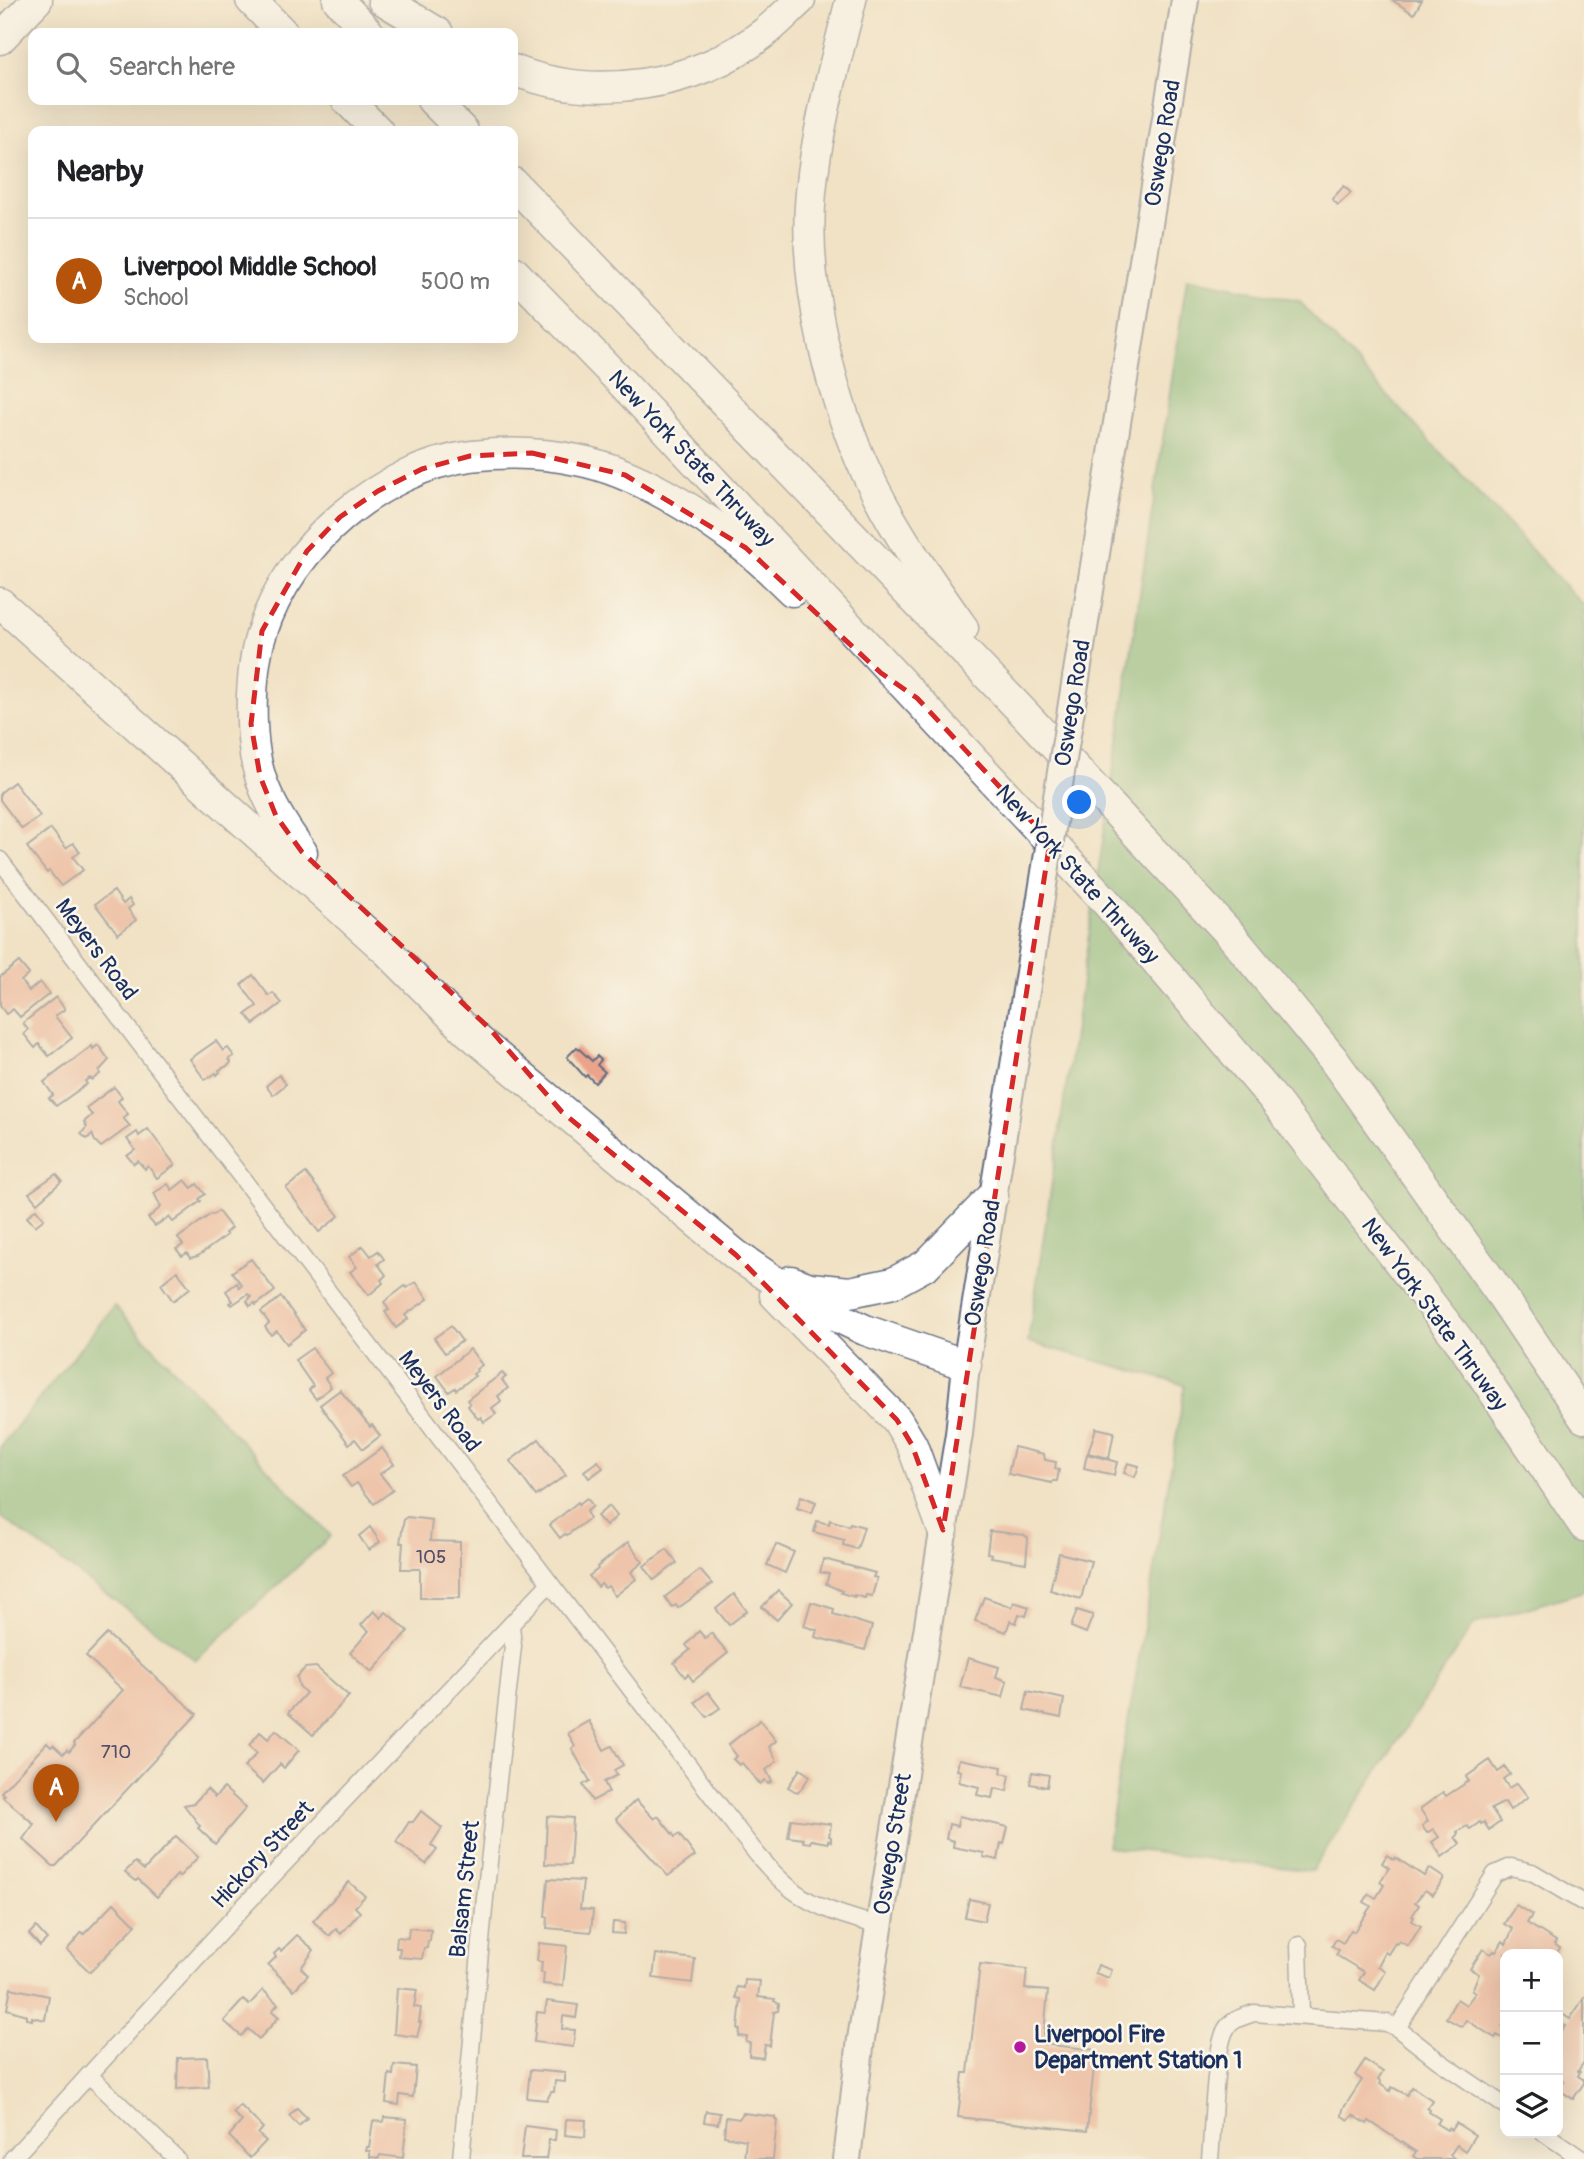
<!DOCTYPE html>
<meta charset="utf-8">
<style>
:root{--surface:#fff;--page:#f6f6f6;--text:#202124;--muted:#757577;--line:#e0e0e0;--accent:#b45309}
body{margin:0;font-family:Pangolin,sans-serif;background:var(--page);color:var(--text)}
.controls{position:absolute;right:21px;bottom:21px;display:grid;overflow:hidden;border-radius:14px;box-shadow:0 7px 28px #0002}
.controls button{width:63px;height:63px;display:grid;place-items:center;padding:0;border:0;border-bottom:2px solid var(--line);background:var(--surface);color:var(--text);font:35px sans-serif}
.you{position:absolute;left:1080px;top:803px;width:24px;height:24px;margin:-18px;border:5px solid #fff;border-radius:50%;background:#1a73e8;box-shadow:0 0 0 10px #1a73e833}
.badge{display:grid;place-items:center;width:46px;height:46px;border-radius:50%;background:var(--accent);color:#fff;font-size:23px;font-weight:700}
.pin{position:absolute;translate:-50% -58px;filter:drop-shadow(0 2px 4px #0008)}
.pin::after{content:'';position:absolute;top:37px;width:24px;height:21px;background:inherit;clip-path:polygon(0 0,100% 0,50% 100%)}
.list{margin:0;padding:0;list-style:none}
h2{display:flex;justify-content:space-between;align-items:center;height:91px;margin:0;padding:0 28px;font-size:30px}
h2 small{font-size:23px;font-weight:400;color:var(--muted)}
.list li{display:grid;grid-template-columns:46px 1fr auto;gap:21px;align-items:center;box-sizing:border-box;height:126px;padding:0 28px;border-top:2px solid var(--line)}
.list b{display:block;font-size:26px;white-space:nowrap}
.list p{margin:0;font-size:23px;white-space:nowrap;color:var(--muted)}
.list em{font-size:23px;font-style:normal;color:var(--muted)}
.icon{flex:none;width:38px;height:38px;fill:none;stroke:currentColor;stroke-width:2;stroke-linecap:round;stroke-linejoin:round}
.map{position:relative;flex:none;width:1584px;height:2159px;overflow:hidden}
.search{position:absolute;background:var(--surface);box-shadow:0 7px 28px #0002;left:28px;top:28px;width:490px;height:77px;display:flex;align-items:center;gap:18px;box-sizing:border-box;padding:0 24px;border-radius:14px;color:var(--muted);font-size:26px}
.panel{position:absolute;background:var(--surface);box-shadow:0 7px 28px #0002;left:28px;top:126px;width:490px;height:217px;border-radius:14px}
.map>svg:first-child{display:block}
</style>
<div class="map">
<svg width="1584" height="2159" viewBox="0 0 1584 2159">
<rect width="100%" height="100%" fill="#fbf7ec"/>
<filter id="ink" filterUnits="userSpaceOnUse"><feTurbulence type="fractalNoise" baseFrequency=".0143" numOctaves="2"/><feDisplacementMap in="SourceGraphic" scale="14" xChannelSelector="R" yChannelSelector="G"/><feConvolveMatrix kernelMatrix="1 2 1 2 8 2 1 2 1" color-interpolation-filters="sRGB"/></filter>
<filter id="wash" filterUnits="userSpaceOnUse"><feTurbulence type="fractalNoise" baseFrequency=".00686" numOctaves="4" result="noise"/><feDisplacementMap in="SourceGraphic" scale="28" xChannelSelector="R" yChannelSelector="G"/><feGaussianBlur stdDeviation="1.57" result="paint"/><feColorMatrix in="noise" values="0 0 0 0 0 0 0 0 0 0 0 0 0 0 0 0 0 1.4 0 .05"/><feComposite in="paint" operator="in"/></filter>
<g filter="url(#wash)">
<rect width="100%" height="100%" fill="#f1e2c5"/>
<g fill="#78b778" stroke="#4a736b" stroke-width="2">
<path d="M1187 278 1299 301 1584 606V1591L1474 1624 1312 1871 1107 1847 1185 1385 1028 1342Z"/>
<path d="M114 1306 331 1536 196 1660 0 1516V1447Z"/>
</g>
<g id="blocks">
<g fill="#eca38b">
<path d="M1392 0H1422L1414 14Z"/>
<path d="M1344 186 1351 193 1338 205 1332 199Z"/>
<path d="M14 782 40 816 22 829 0 800V793Z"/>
<path d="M51 829 66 848 73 843 80 852 73 857 83 870 61 886 49 871 47 873 27 847Z"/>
<path d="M114 891 123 904 129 899 133 905 128 909 136 920 118 934 95 904Z"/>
<path d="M19 962 29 974 21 981 29 991 40 982 49 994 20 1017 13 1009 6 1014 0 1006V977Z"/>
<path d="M253 975 269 996 273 993 282 1003 254 1024 246 1014 257 1006 241 985Z"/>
<path d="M56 997 65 1009 55 1016 72 1038 49 1056 39 1044 35 1048 24 1034 28 1030 23 1023Z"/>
<path d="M216 1041 223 1051 228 1048 234 1056 229 1059 231 1062 229 1065 219 1070 220 1072 217 1075 216 1073 205 1080 190 1059Z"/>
<path d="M98 1045 109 1060 99 1071 100 1074 92 1080 90 1078 85 1081 87 1084 56 1106 49 1098 53 1095 44 1082 92 1046 93 1049Z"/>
<path d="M577 1047 592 1061 597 1056 601 1060 597 1065 605 1072 595 1083 587 1075 585 1077 567 1057Z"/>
<path d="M279 1075 286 1084 273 1095 266 1086Z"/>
<path d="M114 1087 122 1097 118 1101 128 1114 123 1118 130 1126 101 1147 95 1141 92 1134 87 1139 81 1134 87 1127 84 1122 92 1115 86 1108Z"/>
<path d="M148 1129 175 1165 157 1178 148 1166 145 1169 138 1161 134 1164 127 1156 135 1150 127 1139 137 1132 139 1136Z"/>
<path d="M306 1173 339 1216 319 1232 286 1188Z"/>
<path d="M56 1174 62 1181 37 1203 29 1193Z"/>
<path d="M185 1180 192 1188 197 1184 205 1194 199 1199 201 1201 173 1222 169 1217 155 1226 148 1218 161 1207 154 1193 168 1184 172 1190Z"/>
<path d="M36 1209 44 1219 35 1226 27 1217Z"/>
<path d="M218 1211 231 1228 225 1233 227 1235 198 1256 190 1258 187 1253 182 1256 176 1249 183 1245 178 1238 211 1214 213 1215Z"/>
<path d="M363 1246 371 1256 378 1251 384 1259 378 1264 386 1275 381 1280 383 1283 369 1295 350 1272 357 1267 349 1257Z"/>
<path d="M251 1259 275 1291 256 1305 255 1303 250 1306 247 1301 251 1297 248 1294 232 1305 230 1303 233 1301 226 1291 237 1283 239 1287 242 1285 232 1272Z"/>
<path d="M177 1271 190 1288 173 1301 161 1284Z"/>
<path d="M416 1282 428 1299 405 1315 408 1319 396 1328 385 1312 389 1310 384 1302 405 1286 407 1288Z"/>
<path d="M281 1297 305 1330 287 1344 277 1331 271 1335 265 1327 269 1323 261 1312Z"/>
<path d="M451 1326 462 1341 445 1353 434 1338Z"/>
<path d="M312 1348 331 1373 325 1378 331 1387 316 1399 309 1390 313 1386 295 1360Z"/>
<path d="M470 1349 482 1365 476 1369 477 1371 473 1374 475 1376 456 1390 455 1388 449 1392 437 1376Z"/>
<path d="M502 1373 506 1377 502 1380 508 1388 498 1396 501 1401 492 1408 496 1414 484 1422 481 1417 478 1419 468 1406 470 1404 467 1400Z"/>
<path d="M340 1390 370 1427 372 1425 380 1436 363 1449 355 1439 349 1444 320 1405Z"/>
<path d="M1096 1428 1114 1432 1109 1458 1088 1453Z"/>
<path d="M539 1439 566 1475 536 1496 510 1461Z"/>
<path d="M1014 1447 1044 1454 1045 1460 1056 1462 1055 1469 1059 1470 1057 1481H1053L1052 1483 1008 1474Z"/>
<path d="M382 1448 394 1464 380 1474 393 1490 374 1504 357 1483 351 1487 343 1476Z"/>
<path d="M1087 1454 1117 1462 1114 1475 1084 1468Z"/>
<path d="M598 1461 603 1468 589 1478 584 1471Z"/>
<path d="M1128 1463 1139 1466 1135 1477 1124 1473Z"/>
<path d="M801 1496 816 1502 812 1513 797 1508Z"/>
<path d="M587 1498 593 1506 586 1512 590 1518 567 1535 565 1534 560 1538 550 1525 578 1502 579 1504Z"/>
<path d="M609 1506 617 1516 606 1526 597 1516Z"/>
<path d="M407 1517 432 1520 430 1541 460 1542V1598H420V1569H401L403 1543H400L404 1519Z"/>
<path d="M830 1520 849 1526 850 1523 864 1527 857 1549 843 1545 844 1540 814 1532 817 1521 829 1524Z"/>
<path d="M370 1527 380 1542 369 1550 359 1536Z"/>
<path d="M990 1531 1024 1535 1028 1538 1026 1563 991 1557 992 1554 987 1553Z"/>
<path d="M628 1542 643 1562 631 1572 636 1579 615 1596 608 1586 605 1588 601 1584 598 1587 589 1576 598 1569 597 1567Z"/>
<path d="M776 1544 794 1552 785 1573 767 1565Z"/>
<path d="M667 1549 677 1563 654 1580 644 1566Z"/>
<path d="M1059 1553 1091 1561 1081 1599 1050 1590Z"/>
<path d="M824 1559 875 1573 873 1577 877 1578 872 1596 866 1595 865 1598 854 1595V1597L841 1593 842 1591 826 1584 829 1574 820 1572Z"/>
<path d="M700 1570 712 1584 678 1608 676 1605 672 1607 665 1597Z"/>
<path d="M778 1590 792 1603 777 1620 762 1607Z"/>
<path d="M734 1594 747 1611 729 1625 716 1609Z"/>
<path d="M984 1597 1012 1607 1014 1602 1029 1607 1026 1616 1019 1614 1016 1623 1010 1621 1006 1632 975 1621Z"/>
<path d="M811 1602 834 1609 833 1614 872 1626 865 1650 815 1637 817 1630 804 1626Z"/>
<path d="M1077 1610 1093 1615 1086 1633 1071 1627Z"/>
<path d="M374 1611 381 1618 386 1612 408 1631 372 1672 350 1653 369 1631 361 1625Z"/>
<path d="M699 1631 705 1638 711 1633 728 1653 693 1681 688 1674 685 1677 674 1663 690 1650 686 1645Z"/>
<path d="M107 1634 197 1714 56 1866H53L23 1839 34 1824 3 1797 4 1795 1 1792 47 1743 51 1747 53 1745 63 1754 67 1750 69 1752 75 1745 74 1743 123 1690 86 1656Z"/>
<path d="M968 1658 999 1667 996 1677 1007 1681 1003 1697 960 1687Z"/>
<path d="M316 1667 349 1696 313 1735 288 1713 306 1693 299 1686 297 1677 305 1668Z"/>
<path d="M1028 1691 1064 1699 1061 1718 1024 1710Z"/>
<path d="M708 1692 720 1708 707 1717 695 1702Z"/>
<path d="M760 1720 776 1741 769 1747 777 1761 766 1770 772 1781 768 1784 765 1780 760 1784 742 1763 739 1765 733 1759 737 1756 728 1745Z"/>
<path d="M589 1721 604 1750 612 1746 623 1765 614 1770 617 1775 604 1782 609 1792 592 1801 583 1785 590 1781 572 1749 575 1747 568 1733Z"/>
<path d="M276 1730 299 1750 284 1768 280 1764 263 1783 244 1767 257 1753 249 1745 260 1732 268 1739Z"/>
<path d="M959 1759 1002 1767 1001 1773 1010 1775 1007 1791 994 1788 992 1798 977 1795 979 1787 959 1782 961 1771 957 1770Z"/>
<path d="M1490 1760 1498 1772 1505 1767 1510 1774 1503 1779 1509 1788 1517 1783 1528 1797 1510 1810 1505 1802 1491 1809 1500 1822 1489 1830 1484 1822 1481 1824 1480 1822 1470 1829 1467 1826 1457 1832 1458 1834 1455 1837 1460 1844 1442 1857 1432 1842 1439 1837 1433 1829 1427 1833 1422 1826 1428 1821 1420 1809 1443 1792 1446 1796 1469 1781 1466 1777Z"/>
<path d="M800 1769 810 1776 798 1793 788 1787Z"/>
<path d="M1032 1772 1049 1775 1047 1787 1030 1784Z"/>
<path d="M224 1788 246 1808 215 1844 198 1828 200 1826 184 1805 194 1803 207 1789 215 1797Z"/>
<path d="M636 1800 654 1819 658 1816 675 1837 679 1834 695 1856 668 1876 616 1819Z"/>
<path d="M421 1811 442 1828 431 1845 437 1850 426 1864 396 1842 409 1822H413Z"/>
<path d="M547 1816 573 1818 570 1865 545 1864Z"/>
<path d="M959 1816 1008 1827 1004 1844 1001 1843 998 1860 983 1857 984 1853 953 1847 954 1841 946 1839 949 1824 957 1826Z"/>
<path d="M791 1819 831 1824 829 1836 831 1837V1841L828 1840V1843L811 1840 810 1843 803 1842V1839L788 1837Z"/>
<path d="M176 1836 198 1857 179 1877 177 1875 157 1897 138 1879 136 1881 125 1872 135 1862 144 1870Z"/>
<path d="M1387 1855 1394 1860 1395 1857 1424 1876 1429 1868 1444 1878 1433 1895 1425 1890 1415 1902 1419 1905 1412 1916 1414 1917 1412 1921 1421 1926 1408 1946 1399 1941 1397 1944 1395 1943 1388 1954 1385 1952 1378 1966 1386 1971 1375 1990 1359 1980 1364 1972 1336 1955 1339 1950 1332 1946 1336 1939 1343 1943 1351 1930 1354 1932 1371 1906 1364 1902 1369 1894 1376 1898 1384 1885 1380 1882 1389 1868 1382 1863Z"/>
<path d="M548 1879 583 1881 580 1909 593 1910 591 1932 547 1928 548 1917H545Z"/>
<path d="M349 1882 365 1896 355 1907 360 1912 341 1934 336 1929 329 1936 313 1921Z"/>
<path d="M969 1899 988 1903 984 1921 965 1917Z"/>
<path d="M114 1903 136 1925 90 1972 67 1950 82 1932 84 1934Z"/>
<path d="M1516 1905 1532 1915 1527 1923 1556 1941 1554 1944 1560 1948 1556 1954 1550 1951 1548 1954H1505V2022L1502 2027 1505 2029 1504 2039 1497 2035 1495 2038 1466 2020 1462 2027 1446 2018 1457 1999 1466 2005 1476 1992 1472 1990 1479 1974 1470 1969 1483 1949 1491 1954 1494 1951 1496 1952 1503 1941 1506 1944 1513 1929 1504 1924Z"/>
<path d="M613 1922 625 1923 624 1934 612 1933Z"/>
<path d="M36 1927 47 1939 40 1946 29 1934Z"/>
<path d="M409 1928 431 1930 430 1941H428L427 1948H424L422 1959 399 1957 400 1948H396L397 1937 408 1938Z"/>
<path d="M297 1935 314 1950 301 1968 308 1975 294 1990 268 1965 276 1957 274 1954 279 1949 281 1951Z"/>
<path d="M539 1943 567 1946 563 1986 543 1984 544 1973H541L542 1962 537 1961Z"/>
<path d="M656 1954 695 1959 692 1983 653 1978Z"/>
<path d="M980 1964 1027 1969 1025 1989 1048 1991 1043 2044 1096 2050 1087 2131 958 2117 963 2073H968Z"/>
<path d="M1098 1965 1112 1970 1109 1978 1095 1973Z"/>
<path d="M745 1980 760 1981 758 1997 775 1999 774 2001 779 2004 778 2011 774 2012 770 2046 765 2045 763 2058 749 2056 750 2043 746 2042 747 2037 739 2036 740 2030 738 2029 741 1999 736 1998 737 1987 744 1988Z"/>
<path d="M11 1988 49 1996 45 2020 32 2017V2020L26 2019V2015L7 2009Z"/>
<path d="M397 1988 417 1990 414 2007 421 2008 419 2022H421L417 2037 394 2034Z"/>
<path d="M263 1990 278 2004 272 2011 279 2017 259 2039 248 2029 241 2036 224 2021 243 2000 249 2005Z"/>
<path d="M1584 1998V2062L1578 2071 1580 2072 1578 2076 1584 2080V2083L1573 2099 1558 2089 1564 2081 1558 2077V2036L1565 2026 1558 2019 1562 2014 1570 2019Z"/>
<path d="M547 2001 578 2005 576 2018 563 2016 562 2029 575 2030 573 2047 534 2042 537 2012 545 2013Z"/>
<path d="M207 2057 209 2087 177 2089 178 2058Z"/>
<path d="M1365 2060 1383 2072 1378 2080 1381 2082 1380 2084 1390 2091 1392 2087 1407 2095 1412 2087 1432 2100 1427 2108 1430 2110 1429 2112 1440 2119 1437 2124 1447 2130 1448 2128 1451 2130 1456 2123 1475 2135 1465 2151 1457 2145 1450 2155 1455 2159H1417L1413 2156 1416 2152 1369 2121 1367 2124 1353 2115 1349 2120 1342 2116 1343 2109 1362 2080 1355 2075Z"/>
<path d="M394 2065 416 2067 413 2097 400 2095 399 2105 386 2103 389 2074 393 2075Z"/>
<path d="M530 2070 565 2073V2082L555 2081 554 2092H551L547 2100 527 2098Z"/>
<path d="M240 2105 263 2128 258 2134 266 2141 250 2158 229 2136 242 2121 233 2113Z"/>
<path d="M297 2108 307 2118 299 2126 289 2116Z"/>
<path d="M706 2111 720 2113 718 2124 704 2122Z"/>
<path d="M743 2113 775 2117V2120H777L773 2159H744L746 2140 724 2136 726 2117 739 2119Z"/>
<path d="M384 2117 407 2119 403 2158 380 2155 379 2158 370 2157V2151H366L367 2147H369L373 2121 383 2122Z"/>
<path d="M566 2119 586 2120 585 2137 565 2135Z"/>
<path d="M525 2126 556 2130 555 2140H549L546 2159H521Z"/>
</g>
</g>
</g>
<g filter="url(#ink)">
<use href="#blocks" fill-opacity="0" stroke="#666e82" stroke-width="2"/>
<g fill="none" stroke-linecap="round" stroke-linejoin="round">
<defs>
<g id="minor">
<path d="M0 860 712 1796C735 1825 765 1870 794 1891 819 1910 850 1917 879 1926"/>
<path d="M1299 1945 1301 2016"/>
<path d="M1397 2028 1495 1874 1511 1867 1532 1872 1584 1903"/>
<path d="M89 2075 177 2159"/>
<path d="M1544 2133 1582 2159"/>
<path d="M12 2159 244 1906 550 1583"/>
<path d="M461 2159 485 1898 513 1646 511 1625"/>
<path d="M1210 2159C1213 2131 1214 2051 1226 2029 1232 2019 1243 2017 1254 2013L1387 2023 1397 2028 1439 2061 1505 2106"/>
</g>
<g id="primary">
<path d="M1076 678 1185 0"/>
<path d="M847 2159 861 2039 959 1434 966 1365 1040 904"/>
</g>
<g id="motorway">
<path d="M251 0 283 33"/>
<path d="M338 0 369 33"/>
<path d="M383 0 438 33"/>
<path d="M851 0C835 64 817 127 811 192 802 285 832 407 875 490 900 539 932 584 963 628"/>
<path d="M0 39 37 0"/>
<path d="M513 70C594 102 695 87 764 33 777 23 788 11 800 0"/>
<path d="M347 100 378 131"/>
<path d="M432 100 463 131"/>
<path d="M513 183 1020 709 1231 935 1333 1059 1502 1296 1584 1418"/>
<path d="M513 271 623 384 1107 903 1271 1096 1461 1343 1584 1526"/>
<path d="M0 603 386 950 467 1031 736 1255 802 1300 865 1330 966 1365"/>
<path d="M302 852C285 829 270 806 261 779 252 752 251 722 252 695 253 674 255 652 262 632 290 545 380 468 471 456 506 452 543 453 577 460 635 471 699 512 745 548 762 561 777 577 792 591"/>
<path d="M791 1281 810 1288 850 1292 893 1283 926 1265 993 1196"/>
<path d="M775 1295 897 1420 912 1445 943 1530"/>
</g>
</defs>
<use href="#minor" stroke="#666e82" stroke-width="19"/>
<use href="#primary" stroke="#666e82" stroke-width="30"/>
<use href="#motorway" stroke="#666e82" stroke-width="33"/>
<use href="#minor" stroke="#fff" stroke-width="16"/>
<use href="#primary" stroke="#fff" stroke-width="26"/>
<use href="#motorway" stroke="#fff" stroke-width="30"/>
<defs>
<path id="primary-bridge" d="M1040 904 1076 678"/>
</defs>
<use href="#primary-bridge" stroke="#666e82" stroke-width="30" stroke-linecap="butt"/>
<use href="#primary-bridge" stroke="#fff" stroke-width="26"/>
</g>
</g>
<path d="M0 0H1584V2159H0ZM532 453 625 475 746 548 881 673 917 698 1050 841 943 1530 912 1445 897 1420 736 1255 562 1112 489 1028 302 852 276 816 260 776 251 724 262 631 307 551 340 517 378 491 422 469 470 456Z" fill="#f1e2c5" fill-opacity=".55" fill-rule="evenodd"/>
<path fill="none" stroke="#d62828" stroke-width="5" stroke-dasharray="14 9" stroke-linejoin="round" d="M532 453 625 475 746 548 881 673 917 698 1050 841 943 1530 912 1445 897 1420 736 1255 562 1112 489 1028 302 852 276 816 260 776 251 724 262 631 307 551 340 517 378 491 422 469 470 456Z"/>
<circle fill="#b5179e" stroke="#fbf7ec" stroke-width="2.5" cx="1020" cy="2047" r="7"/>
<g text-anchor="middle" stroke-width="5" stroke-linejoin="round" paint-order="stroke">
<g font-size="19" fill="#4f4c69">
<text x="431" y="1563">105</text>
<text x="116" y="1758">710</text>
</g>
<g font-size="23" fill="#1b2f5e" stroke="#fbf7ec">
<text transform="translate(1162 143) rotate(-81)" y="8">Oswego Road</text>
<text transform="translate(692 458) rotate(47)" y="8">New York State Thruway</text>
<text transform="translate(1072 703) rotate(-81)" y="8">Oswego Road</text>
<text transform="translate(1078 874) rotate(48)" y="8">New York State Thruway</text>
<text transform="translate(97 949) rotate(53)" y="8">Meyers Road</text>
<text transform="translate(982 1263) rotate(-81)" y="8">Oswego Road</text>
<text transform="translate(1435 1314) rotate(54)" y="8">New York State Thruway</text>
<text transform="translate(440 1401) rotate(53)" y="8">Meyers Road</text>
<text transform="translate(892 1844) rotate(-81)" y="8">Oswego Street</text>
<text transform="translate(262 1854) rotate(-47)" y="8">Hickory Street</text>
<text transform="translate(464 1889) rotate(-84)" y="8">Balsam Street</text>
</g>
<g font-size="23" font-weight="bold" fill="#1b2f5e" stroke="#fbf7ec" text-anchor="start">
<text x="1034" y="2042">Liverpool Fire<tspan x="1034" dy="26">Department Station 1</tspan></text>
</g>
</g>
</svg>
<div class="controls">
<button>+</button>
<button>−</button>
<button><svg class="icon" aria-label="layers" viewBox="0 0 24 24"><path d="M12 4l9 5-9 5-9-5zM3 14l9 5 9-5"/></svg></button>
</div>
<div class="you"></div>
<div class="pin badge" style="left:56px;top:1822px">A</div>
<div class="search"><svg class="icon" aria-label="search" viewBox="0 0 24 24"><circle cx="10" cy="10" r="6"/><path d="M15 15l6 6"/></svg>Search here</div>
<section class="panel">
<h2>Nearby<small></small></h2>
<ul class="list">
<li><span class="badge">A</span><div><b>Liverpool Middle School</b><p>School</p></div><em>500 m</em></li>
</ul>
</section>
</div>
